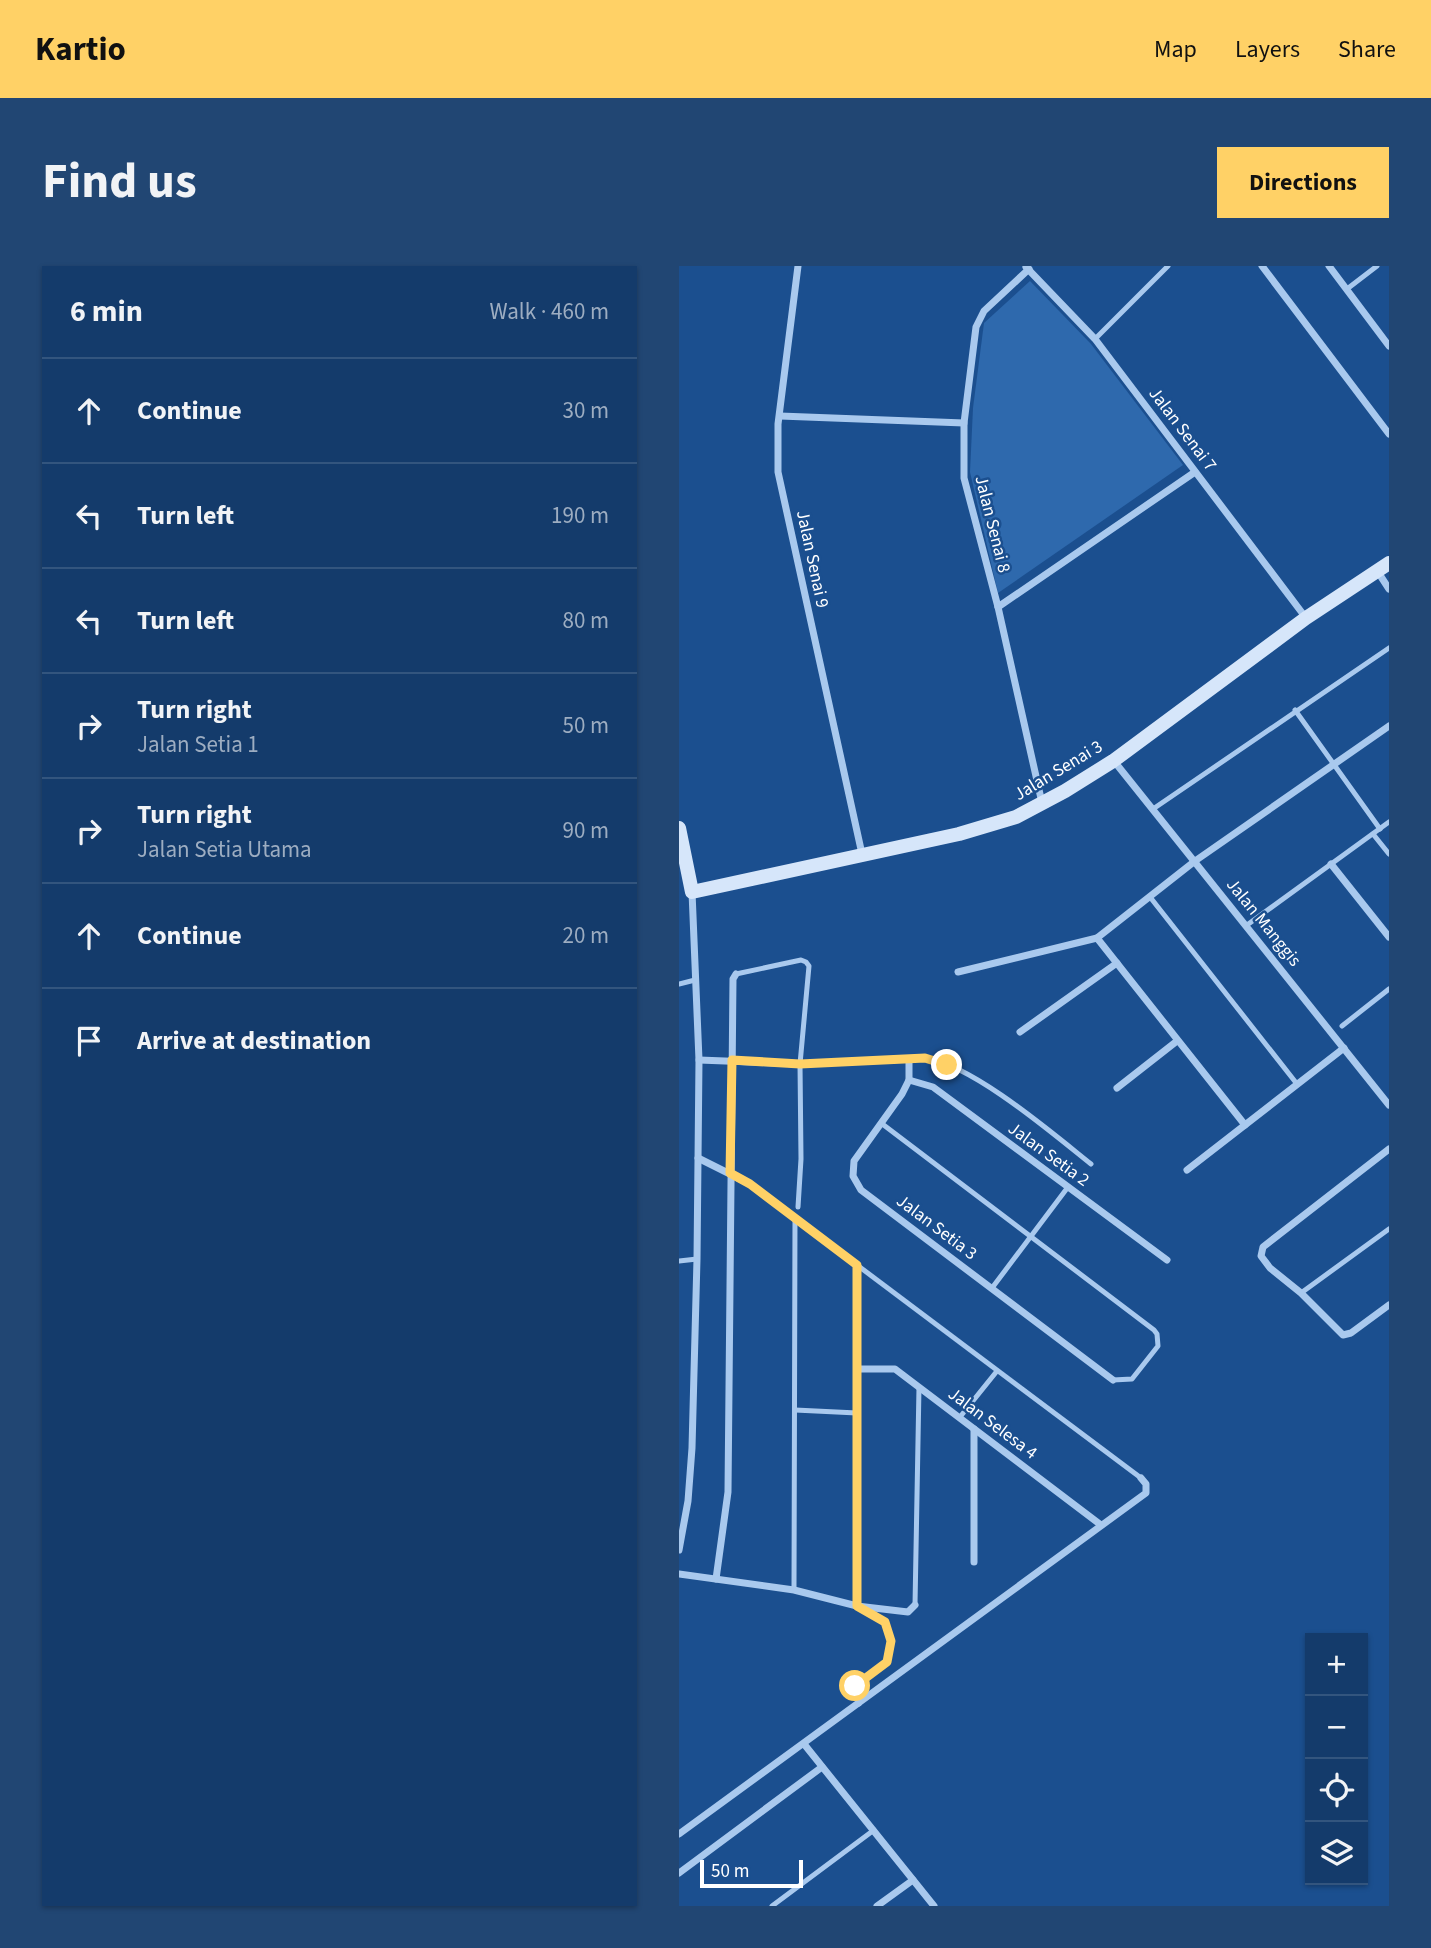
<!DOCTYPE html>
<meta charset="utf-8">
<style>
:root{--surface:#143b6b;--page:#214673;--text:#f1f3f6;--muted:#9dadc1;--line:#33557e;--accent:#ffd166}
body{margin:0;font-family:"Source Sans 3",sans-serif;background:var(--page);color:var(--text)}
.controls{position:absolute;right:21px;bottom:21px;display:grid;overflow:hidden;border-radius:0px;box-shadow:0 2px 5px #0004}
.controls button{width:63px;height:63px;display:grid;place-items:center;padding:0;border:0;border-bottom:2px solid var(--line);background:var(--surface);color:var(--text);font:35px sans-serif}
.scale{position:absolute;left:21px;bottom:18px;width:103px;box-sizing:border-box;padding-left:7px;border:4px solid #fff;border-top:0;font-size:19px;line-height:24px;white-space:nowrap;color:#fff;-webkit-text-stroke:5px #1b4f8f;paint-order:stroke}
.stop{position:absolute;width:21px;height:21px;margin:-16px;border:5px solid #ffd166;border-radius:50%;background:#fff}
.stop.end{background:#ffd166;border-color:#fff;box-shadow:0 2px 7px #0008}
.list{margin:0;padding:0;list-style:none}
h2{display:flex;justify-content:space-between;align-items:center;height:91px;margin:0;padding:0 28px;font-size:30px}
h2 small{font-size:23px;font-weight:400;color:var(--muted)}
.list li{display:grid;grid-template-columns:46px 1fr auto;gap:21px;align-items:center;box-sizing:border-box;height:105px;padding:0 28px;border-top:2px solid var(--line)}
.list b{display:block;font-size:26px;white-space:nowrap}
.list p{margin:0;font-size:23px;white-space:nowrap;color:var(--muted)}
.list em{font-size:23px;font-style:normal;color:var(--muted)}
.icon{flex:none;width:38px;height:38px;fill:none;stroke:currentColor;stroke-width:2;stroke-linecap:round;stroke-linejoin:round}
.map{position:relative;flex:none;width:710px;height:1640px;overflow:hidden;border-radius:0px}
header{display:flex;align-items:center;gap:42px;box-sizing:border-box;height:98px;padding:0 35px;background:var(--accent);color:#111}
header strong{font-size:33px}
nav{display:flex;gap:38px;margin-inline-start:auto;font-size:24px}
.intro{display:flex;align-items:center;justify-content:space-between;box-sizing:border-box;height:168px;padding:0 42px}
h1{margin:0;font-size:49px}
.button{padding:18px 32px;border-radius:0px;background:var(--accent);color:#111;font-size:24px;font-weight:700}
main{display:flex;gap:42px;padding:0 42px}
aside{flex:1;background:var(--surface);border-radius:0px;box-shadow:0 2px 5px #0004}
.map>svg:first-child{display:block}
</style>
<header>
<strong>Kartio</strong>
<nav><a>Map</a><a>Layers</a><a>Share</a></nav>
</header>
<div class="intro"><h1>Find us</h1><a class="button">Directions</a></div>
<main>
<aside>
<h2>6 min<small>Walk · 460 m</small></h2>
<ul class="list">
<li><svg class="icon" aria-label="ahead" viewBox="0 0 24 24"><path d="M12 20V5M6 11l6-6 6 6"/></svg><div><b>Continue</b></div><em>30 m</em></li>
<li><svg class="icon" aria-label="left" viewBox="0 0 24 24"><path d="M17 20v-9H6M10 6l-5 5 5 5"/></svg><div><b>Turn left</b></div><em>190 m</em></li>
<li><svg class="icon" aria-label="left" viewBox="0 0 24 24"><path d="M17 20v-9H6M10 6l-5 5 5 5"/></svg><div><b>Turn left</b></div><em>80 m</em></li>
<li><svg class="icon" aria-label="right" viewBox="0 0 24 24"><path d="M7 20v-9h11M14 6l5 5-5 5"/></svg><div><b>Turn right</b><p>Jalan Setia 1</p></div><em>50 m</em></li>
<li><svg class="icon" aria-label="right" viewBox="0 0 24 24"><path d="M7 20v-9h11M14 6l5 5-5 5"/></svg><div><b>Turn right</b><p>Jalan Setia Utama</p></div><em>90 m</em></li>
<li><svg class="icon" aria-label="ahead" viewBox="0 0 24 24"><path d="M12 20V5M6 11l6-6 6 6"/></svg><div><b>Continue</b></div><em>20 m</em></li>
<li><svg class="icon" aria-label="arrive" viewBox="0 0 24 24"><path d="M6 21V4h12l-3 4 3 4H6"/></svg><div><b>Arrive at destination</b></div></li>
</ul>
</aside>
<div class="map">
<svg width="710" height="1640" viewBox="0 0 710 1640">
<rect width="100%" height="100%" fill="#1b4f8f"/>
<path fill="#2e69ad" d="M351 15 412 78 504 199 319 327 291 206 294 142 305 57Z"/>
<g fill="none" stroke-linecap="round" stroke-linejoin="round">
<g stroke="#a9c9ee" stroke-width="5">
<path d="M668 23 698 0"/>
<path d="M416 73 489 0"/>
<path d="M616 444 701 563"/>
<path d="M474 543 710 382"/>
<path d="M694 568 710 588"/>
<path d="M471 631 618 818"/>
<path d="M568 659 710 556"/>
<path d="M57 708 122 694 127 696 130 700 121 798 122 893 119 941"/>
<path d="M0 718 16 714"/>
<path d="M663 760 710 723"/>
<path d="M230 793C235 792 242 791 247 792 295 800 373 867 412 898"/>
<path d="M202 857 475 1064 478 1068 479 1080 453 1113 434 1114"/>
<path d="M0 995 18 993"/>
<path d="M178 999 462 1212"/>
<path d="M313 1022 389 921"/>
<path d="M622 1027 710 963"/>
<path d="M116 1144 178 1147"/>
<path d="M281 1151 318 1105"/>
<path d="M115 1324 116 951"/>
<path d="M236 1339 240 1121"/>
<path d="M180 1438 176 1420 208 1396 212 1375 206 1356 181 1341"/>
<path d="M93 1640 195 1564"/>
</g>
<g stroke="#a9c9ee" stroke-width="7">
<path d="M119 0 99 158V206L183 588"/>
<path d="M583 0 710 168"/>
<path d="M650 0 710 80"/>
<path d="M347 1 416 73 627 352"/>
<path d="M350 3 305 45 297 61 285 157V212L319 341 363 537"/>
<path d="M101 150 285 157"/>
<path d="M699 306 710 323"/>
<path d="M319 341 516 206"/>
<path d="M435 495 710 839"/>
<path d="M652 598 710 671"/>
<path d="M418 672 566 859"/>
<path d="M279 706 418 672 516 595 710 460"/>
<path d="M341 766 438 697"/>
<path d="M20 794 121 798 230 793V814L223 828 175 895 174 910 182 924 434 1114"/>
<path d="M230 814 254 821 488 994"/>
<path d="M438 822 498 775"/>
<path d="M710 883 584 981 582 990 591 1002 622 1027 664 1069 672 1067 710 1039"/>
<path d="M19 892 71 918 178 999V1340"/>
<path d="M508 904 665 782"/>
<path d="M179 1103H216L422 1259"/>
<path d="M0 1284 9 1235 13 1182 18 993 20 794 13 626"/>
<path d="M295 1296V1163"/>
<path d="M0 1308 115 1324 178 1340 229 1346 236 1339"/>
<path d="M37 1313 49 1226 54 713 57 708"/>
<path d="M125 1478 255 1640"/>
<path d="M0 1568 467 1227V1218L462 1212"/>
<path d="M0 1607 143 1501"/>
<path d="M198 1640 234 1614"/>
</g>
<path stroke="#d6e6fa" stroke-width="14" d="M0 562 13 626 280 568 337 551 386 525 434 495 627 352 710 297"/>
</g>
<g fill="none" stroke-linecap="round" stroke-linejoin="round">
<path stroke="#ffd166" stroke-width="9" d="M176 1420 208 1396 212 1375 206 1356 178 1340V999L71 918 51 907 53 794 121 798 246 792 268 799"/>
</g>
<g text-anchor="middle" stroke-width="5" stroke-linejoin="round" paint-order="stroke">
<g font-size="18" fill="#fff" stroke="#1b4f8f">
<text transform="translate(504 163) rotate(53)" y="6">Jalan Senai 7</text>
<text transform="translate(314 258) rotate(76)" y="6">Jalan Senai 8</text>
<text transform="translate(134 293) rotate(78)" y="6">Jalan Senai 9</text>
<text transform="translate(379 504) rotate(-31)" y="6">Jalan Senai 3</text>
<text transform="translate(585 656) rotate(51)" y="6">Jalan Manggis</text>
<text transform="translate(370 888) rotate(36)" y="6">Jalan Setia 2</text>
<text transform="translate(258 961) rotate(37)" y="6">Jalan Setia 3</text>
<text transform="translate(314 1157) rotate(37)" y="6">Jalan Selesa 4</text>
</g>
</g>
</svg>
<div class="controls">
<button>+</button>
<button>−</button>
<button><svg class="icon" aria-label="locate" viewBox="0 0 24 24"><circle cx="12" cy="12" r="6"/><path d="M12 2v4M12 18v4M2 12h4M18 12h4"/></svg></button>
<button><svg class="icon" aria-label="layers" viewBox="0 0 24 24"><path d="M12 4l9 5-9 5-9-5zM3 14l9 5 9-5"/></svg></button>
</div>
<div class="scale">50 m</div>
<div class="stop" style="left:176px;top:1420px"></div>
<div class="stop end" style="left:268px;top:799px"></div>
</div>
</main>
